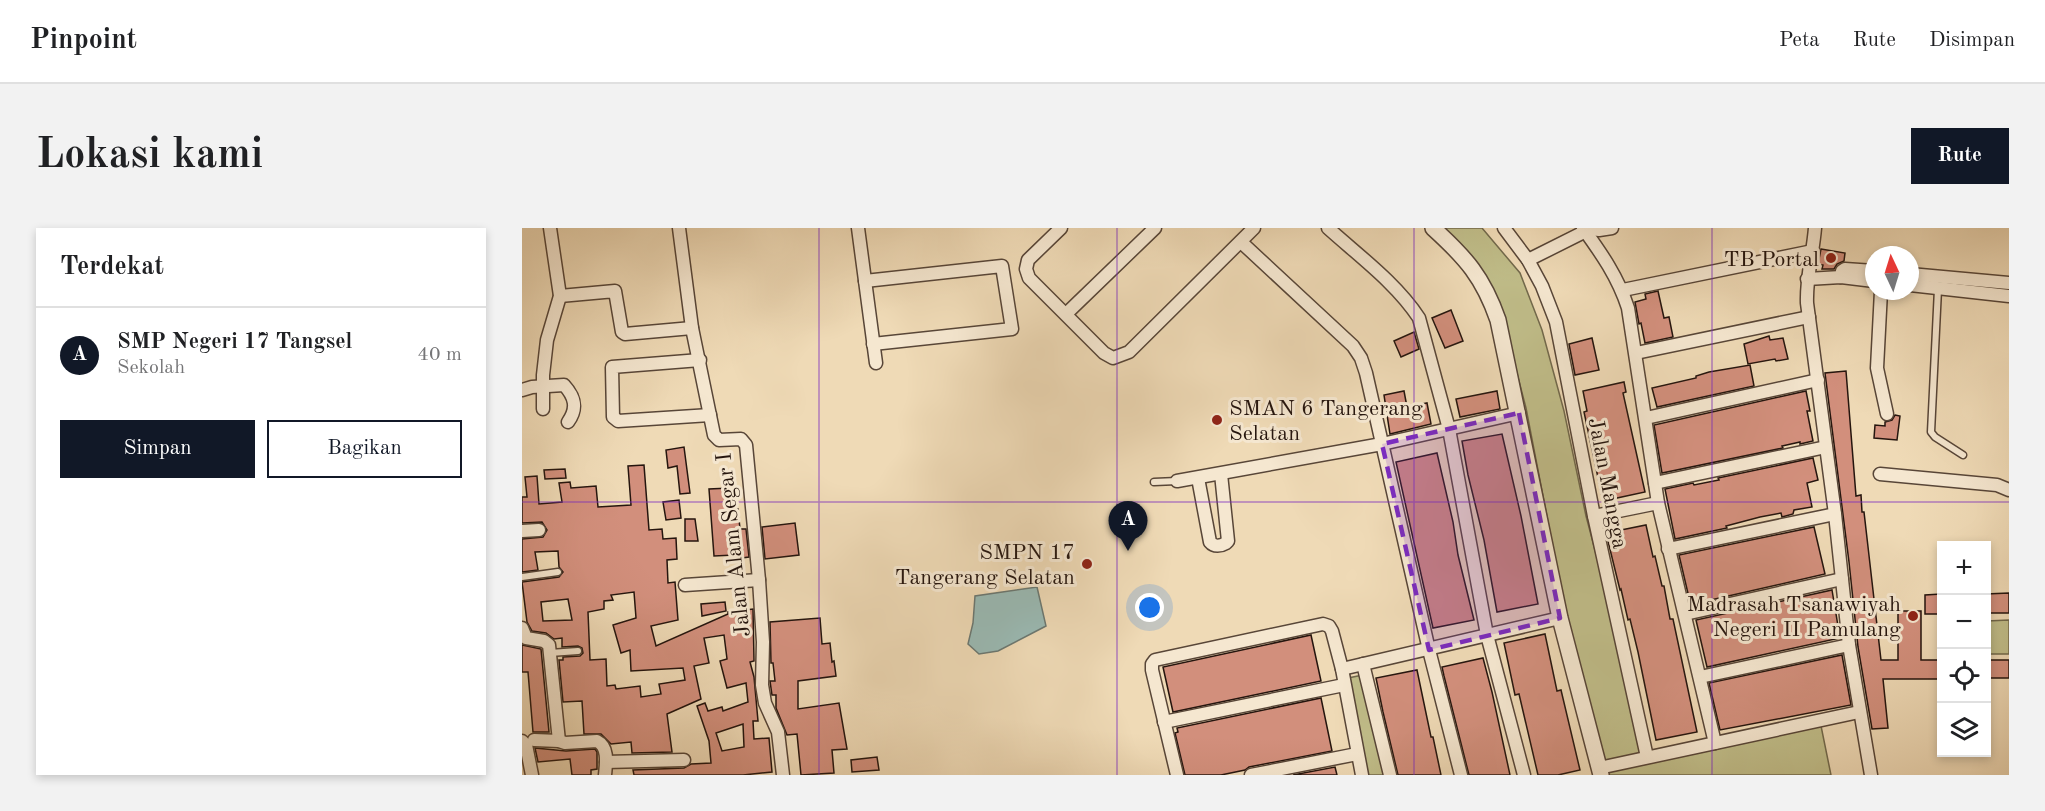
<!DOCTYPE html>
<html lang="id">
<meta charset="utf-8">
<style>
:root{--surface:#fff;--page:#f2f2f2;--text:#202124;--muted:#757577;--line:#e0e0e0;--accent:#111827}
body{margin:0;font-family:"Old Standard TT",serif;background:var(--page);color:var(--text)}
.controls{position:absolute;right:18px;bottom:18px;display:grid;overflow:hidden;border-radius:0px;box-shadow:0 3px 9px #0003}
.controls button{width:54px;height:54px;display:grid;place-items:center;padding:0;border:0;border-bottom:2px solid var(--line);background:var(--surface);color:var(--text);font:30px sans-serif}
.compass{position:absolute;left:1343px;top:18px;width:54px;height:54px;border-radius:50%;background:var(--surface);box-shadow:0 3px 9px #0003;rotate:356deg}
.you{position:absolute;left:628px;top:380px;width:21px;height:21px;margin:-15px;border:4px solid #fff;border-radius:50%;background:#1a73e8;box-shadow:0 0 0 9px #1a73e833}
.badge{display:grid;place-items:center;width:39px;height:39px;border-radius:50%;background:var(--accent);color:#fff;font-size:20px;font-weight:700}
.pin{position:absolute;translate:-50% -50px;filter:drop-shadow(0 2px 3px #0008)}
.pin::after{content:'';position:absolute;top:32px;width:21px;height:18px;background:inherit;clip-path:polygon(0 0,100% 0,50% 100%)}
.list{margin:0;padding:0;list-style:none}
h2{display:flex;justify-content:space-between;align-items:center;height:78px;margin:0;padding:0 24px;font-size:26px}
h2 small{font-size:20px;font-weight:400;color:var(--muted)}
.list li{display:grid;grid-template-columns:39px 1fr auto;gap:18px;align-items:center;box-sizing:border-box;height:96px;padding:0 24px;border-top:2px solid var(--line)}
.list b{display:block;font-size:22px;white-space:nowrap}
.list p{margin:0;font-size:20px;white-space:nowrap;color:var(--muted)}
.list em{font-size:20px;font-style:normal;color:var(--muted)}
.actions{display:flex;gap:12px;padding:18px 24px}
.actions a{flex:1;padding:14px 0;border:2px solid var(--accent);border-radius:0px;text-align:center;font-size:21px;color:var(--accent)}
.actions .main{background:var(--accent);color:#fff}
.icon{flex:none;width:33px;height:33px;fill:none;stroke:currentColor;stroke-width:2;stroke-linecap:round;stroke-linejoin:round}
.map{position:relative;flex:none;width:1487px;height:547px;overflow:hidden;border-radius:0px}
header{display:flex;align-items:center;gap:36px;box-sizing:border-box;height:84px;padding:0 30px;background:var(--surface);border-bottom:2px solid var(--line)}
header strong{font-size:28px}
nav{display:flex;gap:33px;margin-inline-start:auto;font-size:21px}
.intro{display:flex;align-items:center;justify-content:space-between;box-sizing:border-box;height:144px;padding:0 36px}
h1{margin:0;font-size:42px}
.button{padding:15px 27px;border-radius:0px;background:var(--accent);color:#fff;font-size:21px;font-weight:700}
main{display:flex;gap:36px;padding:0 36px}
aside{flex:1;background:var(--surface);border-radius:0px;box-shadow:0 3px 9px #0003}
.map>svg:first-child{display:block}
</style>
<header>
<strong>Pinpoint</strong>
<nav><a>Peta</a><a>Rute</a><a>Disimpan</a></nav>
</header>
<div class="intro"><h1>Lokasi kami</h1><a class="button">Rute</a></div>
<main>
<aside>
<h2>Terdekat<small></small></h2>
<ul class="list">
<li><span class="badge">A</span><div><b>SMP Negeri 17 Tangsel</b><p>Sekolah</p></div><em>40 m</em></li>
</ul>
<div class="actions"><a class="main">Simpan</a><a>Bagikan</a></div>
</aside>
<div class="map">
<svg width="1487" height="547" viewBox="0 0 1487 547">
<rect width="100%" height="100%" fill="#efdab6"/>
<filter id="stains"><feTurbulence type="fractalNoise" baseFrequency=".00333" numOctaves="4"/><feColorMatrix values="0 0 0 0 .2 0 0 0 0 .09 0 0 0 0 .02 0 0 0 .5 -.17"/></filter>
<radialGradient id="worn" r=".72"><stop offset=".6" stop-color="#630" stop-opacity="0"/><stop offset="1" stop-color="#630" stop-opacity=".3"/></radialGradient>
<g fill="#c0bd89" stroke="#72694c" stroke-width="1.5">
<path d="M906 0H960L998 45 1020 102 1042 183 1064 288 1128 530 1298 493 1309 547H1082L1045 392 1004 180 984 103 961 52Z"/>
<path d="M1487 392V426H1465V393Z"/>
<path d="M841 447 866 547H837L816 452Z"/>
</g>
<path fill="#9abab4" stroke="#6b7872" stroke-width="1.5" d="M515 359 524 398 476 423 457 426 446 416 451 395 453 368Z"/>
<g fill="#d28f7c" stroke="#25150e" stroke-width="1.5" fill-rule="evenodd">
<path d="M1299 21 1323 25 1322 33 1315 36 1312 41H1300L1301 37 1296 36Z"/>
<path d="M1136 63 1142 90 1147 89 1151 109 1123 115 1119 95 1117 96 1113 74 1124 71 1123 66Z"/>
<path d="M929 82 941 113 923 120 910 90Z"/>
<path d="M892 104 897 121 879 129 872 113Z"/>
<path d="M1247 108 1248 112 1261 110 1266 131 1254 133 1253 131 1226 136 1222 116Z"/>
<path d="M1070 110 1077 142 1053 147 1047 116Z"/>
<path d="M1228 137 1232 158 1135 179 1130 160 1174 150V148L1187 144Z"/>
<path d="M1324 143 1334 268 1339 267 1340 284H1342L1359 432H1376V383H1399V432H1419V451H1361L1366 500 1350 501 1336 419 1327 334 1303 145Z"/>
<path d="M1102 154 1104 164 1101 165 1123 264 1081 273 1062 184 1065 183 1061 163Z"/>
<path d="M882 163 885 179 905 175 909 196 868 206 862 167Z"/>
<path d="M975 163 978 181 938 189 934 171Z"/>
<path d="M1284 163 1288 183H1285L1291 213 1278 216V214L1260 218 1261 220 1140 245 1132 197Z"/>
<path d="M1373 187 1378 188 1375 212 1352 210 1353 197 1363 198V194L1370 192Z"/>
<path d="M980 206 999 288 1016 376 975 384 962 312 946 247 940 213Z"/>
<path d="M162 219 168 265 158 266 155 238 146 240 144 222Z"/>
<path d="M915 225 931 294 936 327 952 392 911 400 874 234Z"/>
<path d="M1291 230 1296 252 1285 255 1290 279 1272 282 1271 286 1260 289 1259 285 1238 289 1204 298 1205 300 1153 311 1143 261 1171 255 1172 257 1197 252 1196 250Z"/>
<path d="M122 237 127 302 140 301 141 311 154 310 155 331 145 332 146 355 153 354 156 392 129 398 134 418 206 386V384L231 381 232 433 228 434 232 449 236 493H231L232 511 247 510 250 544 221 547H112L111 542 162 540 169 536 189 535 187 513 175 478 183 475 186 483 200 479 201 483 226 474 224 455 205 460 198 433 205 431 202 407 182 410 187 435 172 438 179 471 145 486 150 524 110 525 109 514 89 516 79 506H62L60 473 41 474 37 432H41V429L58 428 61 425 60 420 56 418 40 419V410L32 411 24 405 10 403 5 394 0 354 37 349 41 344 37 339 36 323 13 324 16 342 0 344V311L21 309 25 302 20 294 0 295V269H5L3 249 15 248 17 276 40 274 37 255 48 254 49 260 74 258 76 279 109 277 106 238ZM112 364 114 390 91 397 99 425 108 422 109 443 161 440 163 452 137 456 139 466 119 469 118 458 94 461 93 457 85 458 84 431 68 432 66 384 82 381V373L91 372 89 367ZM46 371 50 392 21 393 19 374ZM221 496 222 519 200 523 194 505Z"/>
<path d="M43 241 44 250 23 251 22 242Z"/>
<path d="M208 260 209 282 216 281 218 301H224L227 329 212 331V327L192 328 187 261Z"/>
<path d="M157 272 159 290 144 292 141 274Z"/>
<path d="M163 291H173L176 313H163Z"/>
<path d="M273 295 277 327 243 331 240 299Z"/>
<path d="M1124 297 1131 329 1133 328 1140 358H1142L1148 391H1151L1175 504 1134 512 1116 424 1108 391 1106 392 1099 361 1098 362 1084 305Z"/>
<path d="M1292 299 1303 346 1171 376V373L1168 374 1157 327Z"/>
<path d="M1310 362 1318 410 1185 439 1174 392Z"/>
<path d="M1487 365V385H1464V366Z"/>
<path d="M1419 366V386H1403V367Z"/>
<path d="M203 374 204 383 180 388 179 376Z"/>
<path d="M298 390 300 416 308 415 310 434 312 433 314 448 276 453V481L317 475 325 521 310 522 312 545 279 547 275 506 265 507 254 480V467H250L248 453H253L251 435H249L248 394Z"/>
<path d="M1023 406 1035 463 1039 462 1058 542 1036 547H1016L997 466 993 467 982 415Z"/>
<path d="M789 407 799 453 651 484 641 439Z"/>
<path d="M0 417 19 421 27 504H11L6 444H0Z"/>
<path d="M1320 427 1329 477 1198 502 1187 455Z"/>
<path d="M961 430 970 464 988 547H947L922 448 920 439Z"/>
<rect x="1464" y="432" width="23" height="18"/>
<path d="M895 442 909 509H911L919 547H876L861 484 854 450Z"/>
<path d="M799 470 810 523 727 539 723 542 699 547H663L653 505 656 504 655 500Z"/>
<path d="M13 520 44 523 73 521 75 524V541L69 542V547H50L48 531 16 534Z"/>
<path d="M355 529 357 542 330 544 329 532Z"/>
<path d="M813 539 815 547H771Z"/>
</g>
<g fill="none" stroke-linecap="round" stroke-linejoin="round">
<defs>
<g id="service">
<path d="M1416 61 1409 204 1413 209 1441 227"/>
<path d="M632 254 655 253"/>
<path d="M0 349 36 344"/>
<path d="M28 425 56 423"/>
</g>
<g id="minor">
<path d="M157 0 170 100 192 207 197 212 219 211 224 217 237 352 241 414 240 457 243 475 256 504 261 547"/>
<path d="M336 0 354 135"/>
<path d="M539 0 506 32 504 41 507 50 582 125 591 130 607 124 732 0"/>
<path d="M806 0C837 28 874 55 897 90L927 201 965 407 1002 547"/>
<path d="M982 0 1006 32 1020 58 1034 94 1072 288 1125 529"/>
<path d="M1061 0C1079 25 1096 49 1106 80L1136 275 1193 515"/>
<path d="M1293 0C1291 25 1284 50 1285 75L1313 286 1327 417 1349 547"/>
<path d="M1069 1 1077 2 1090 0"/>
<path d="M719 14 831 118 839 130 844 145 907 422 939 547"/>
<path d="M1006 32 1070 0"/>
<path d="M1388 46 1487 55"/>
<path d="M1319 49 1320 43 1323 41 1352 43"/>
<path d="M1285 51 1319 49 1352 53"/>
<path d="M343 53 480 38 490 101 351 116"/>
<path d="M1388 57 1487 68"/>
<path d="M1101 62 1291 23"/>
<path d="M1359 63 1355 140 1365 186"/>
<path d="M38 68 93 63 100 104 103 106 170 100"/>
<path d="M544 86 633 0"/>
<path d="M1114 125 1287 89"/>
<path d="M178 132 90 139 91 189 96 193 188 187"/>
<path d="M0 162 10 159 42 157C53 169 56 180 46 194"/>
<path d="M21 181V147L25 112 38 68 28 0"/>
<path d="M1124 190 1296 152"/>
<path d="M1358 246 1475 257 1487 262"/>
<path d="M676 250 688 314C692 319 699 318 704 315L706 313 699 246"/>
<path d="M655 253 860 216 997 185"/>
<path d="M1133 255 1304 219"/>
<path d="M1072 288 1136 275"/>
<path d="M0 303 17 302"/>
<path d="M1146 321 1313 286"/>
<path d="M163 357 237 352"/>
<path d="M1163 386 1320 351"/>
<path d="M0 400 4 410 22 413 27 417 37 513 43 515 75 513C87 519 84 536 83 547"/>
<path d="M841 436 868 547"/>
<path d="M820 441 1038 390"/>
<path d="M1178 449 1327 417"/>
<path d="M642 494 822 457"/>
<path d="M12 512 37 513"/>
<path d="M0 513 4 517 10 547"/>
<path d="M84 534 162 532"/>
<path d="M1077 540 1337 484"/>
<path d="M655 547 630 442V436L633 432 801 396 807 398 810 403 820 441 840 547"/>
<path d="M729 547 835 526"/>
</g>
<path id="tertiary" d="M911 0C944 30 961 49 976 92L1038 390 1079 547"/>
</defs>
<use href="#service" stroke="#584638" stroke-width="9"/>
<use href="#minor" stroke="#584638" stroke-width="15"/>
<use href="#tertiary" stroke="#584638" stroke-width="18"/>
<use href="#service" stroke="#f5e7d0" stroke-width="6"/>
<use href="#minor" stroke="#f5e7d0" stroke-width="12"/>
<use href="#tertiary" stroke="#f5e7d0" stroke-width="15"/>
</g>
<path fill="#7b2cbf" fill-opacity="0.2" stroke="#7b2cbf" stroke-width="4.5" stroke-dasharray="12 8" stroke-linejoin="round" d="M997 185 1038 390 907 422 860 216Z"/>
<path fill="none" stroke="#7b2cbf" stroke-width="1.5" stroke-opacity="0.55" d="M297 0V547M595 0V547M892 0V547M1190 0V547M0 274H1487"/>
<g fill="#8f2418" stroke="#f5e7d0" stroke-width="2">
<circle cx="1309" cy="30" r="6"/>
<circle cx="695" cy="192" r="6"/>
<circle cx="565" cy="336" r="6"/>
<circle cx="1391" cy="388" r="6"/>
</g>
<g text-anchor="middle" stroke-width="6" stroke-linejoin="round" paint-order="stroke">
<g font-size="22" fill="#25150e" stroke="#f5e7d0" text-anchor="end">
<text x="1297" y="38">TB Portal</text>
<text x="707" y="187" text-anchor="start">SMAN 6 Tangerang<tspan x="707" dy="25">Selatan</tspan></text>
<text x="553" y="331">SMPN 17<tspan x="553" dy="25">Tangerang Selatan</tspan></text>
<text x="1379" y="383">Madrasah Tsanawiyah<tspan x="1379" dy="25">Negeri II Pamulang</tspan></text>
</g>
<g font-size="22" fill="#25150e" stroke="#f5e7d0">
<text transform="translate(1087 255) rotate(79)" y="8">Jalan Mangga</text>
<text transform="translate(210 317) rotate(-96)" y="8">Jalan Alam Segar I</text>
</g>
</g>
<rect width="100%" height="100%" filter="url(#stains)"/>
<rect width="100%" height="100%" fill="url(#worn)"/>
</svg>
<div class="controls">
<button>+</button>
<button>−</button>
<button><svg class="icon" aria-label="locate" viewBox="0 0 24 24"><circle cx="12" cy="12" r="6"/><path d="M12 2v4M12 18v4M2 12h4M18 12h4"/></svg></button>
<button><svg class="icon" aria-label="layers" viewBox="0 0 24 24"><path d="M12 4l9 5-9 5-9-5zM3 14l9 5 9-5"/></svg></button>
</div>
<svg class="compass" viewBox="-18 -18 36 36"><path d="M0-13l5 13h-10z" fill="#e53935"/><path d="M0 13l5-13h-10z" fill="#757577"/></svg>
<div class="you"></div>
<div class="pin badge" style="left:606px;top:323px">A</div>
</div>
</main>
